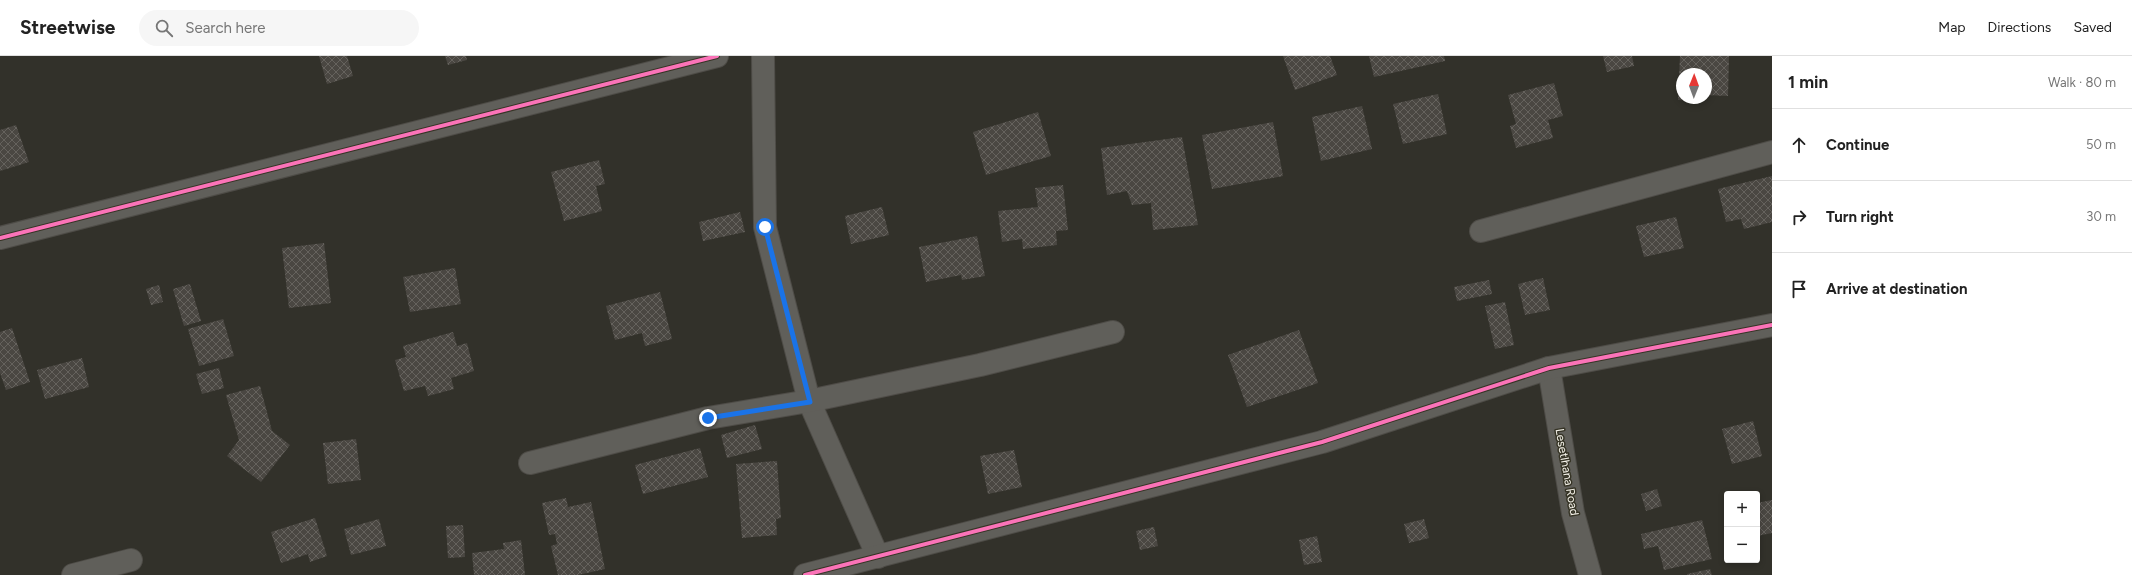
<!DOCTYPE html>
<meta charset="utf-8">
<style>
:root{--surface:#fff;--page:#f6f6f6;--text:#222;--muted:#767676;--line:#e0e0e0}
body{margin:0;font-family:Figtree,sans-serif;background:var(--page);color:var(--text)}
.controls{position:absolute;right:12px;bottom:12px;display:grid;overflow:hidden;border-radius:4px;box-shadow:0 2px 6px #0003}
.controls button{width:36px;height:36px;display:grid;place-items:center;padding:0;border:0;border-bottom:1px solid var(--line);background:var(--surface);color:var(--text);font:20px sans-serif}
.compass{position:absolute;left:1676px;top:12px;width:36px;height:36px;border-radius:50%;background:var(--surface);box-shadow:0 2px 6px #0003;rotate:1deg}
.stop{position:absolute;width:12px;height:12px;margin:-9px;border:3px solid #1a73e8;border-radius:50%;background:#fff}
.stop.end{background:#1a73e8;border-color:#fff;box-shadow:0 1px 4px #0008}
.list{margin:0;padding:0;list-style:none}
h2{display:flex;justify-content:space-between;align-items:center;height:52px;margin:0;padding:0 16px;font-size:17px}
h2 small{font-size:13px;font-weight:400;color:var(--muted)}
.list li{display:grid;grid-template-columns:26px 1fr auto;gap:12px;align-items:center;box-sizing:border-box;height:72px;padding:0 16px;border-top:1px solid var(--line)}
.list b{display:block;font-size:15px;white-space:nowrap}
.list em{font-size:13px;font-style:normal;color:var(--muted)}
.icon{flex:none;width:22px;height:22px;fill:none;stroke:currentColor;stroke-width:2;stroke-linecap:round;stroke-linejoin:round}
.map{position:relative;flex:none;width:1772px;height:519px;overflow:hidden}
header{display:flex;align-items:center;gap:24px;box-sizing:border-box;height:56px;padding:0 20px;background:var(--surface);border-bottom:1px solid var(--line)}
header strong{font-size:19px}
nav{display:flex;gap:22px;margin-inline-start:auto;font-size:14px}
.search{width:280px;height:36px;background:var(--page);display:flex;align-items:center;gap:10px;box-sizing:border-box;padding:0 14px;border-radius:22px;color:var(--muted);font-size:15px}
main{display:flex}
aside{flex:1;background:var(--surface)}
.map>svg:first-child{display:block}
</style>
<header>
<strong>Streetwise</strong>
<div class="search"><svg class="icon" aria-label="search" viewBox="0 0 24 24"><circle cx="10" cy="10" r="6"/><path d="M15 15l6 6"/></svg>Search here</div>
<nav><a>Map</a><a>Directions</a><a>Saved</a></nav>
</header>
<main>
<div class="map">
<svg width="1772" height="519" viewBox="0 0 1772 519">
<defs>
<pattern id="building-cross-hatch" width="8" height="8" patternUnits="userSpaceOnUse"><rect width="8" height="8" fill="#4a4742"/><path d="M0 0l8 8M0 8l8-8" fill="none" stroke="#65625d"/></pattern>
</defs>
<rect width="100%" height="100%" fill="#32312a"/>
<g fill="url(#building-cross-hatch)">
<path d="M319 0H347L353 20 327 28Z"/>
<path d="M445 0H466L467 4 448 9Z"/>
<path d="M1283 0H1330L1337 19 1295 34Z"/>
<path d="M1369 0H1444L1445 5 1374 21Z"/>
<path d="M1603 0H1632L1634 10 1607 16Z"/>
<path d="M1680 0H1729L1728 40 1706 39V18H1682V42H1698V45L1678 44Z"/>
<path d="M1554 27 1563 60 1548 64 1553 82 1516 92 1510 70 1516 68 1508 39Z"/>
<path d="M1438 38 1447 78 1403 88 1393 48Z"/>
<path d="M1362 50 1372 93 1321 105 1312 61Z"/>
<path d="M1038 56 1051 100 986 119 973 76Z"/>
<path d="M1273 66 1283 120 1212 133 1202 79Z"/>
<path d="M16 69 29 106 0 115V74Z"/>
<path d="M1182 81 1198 169 1153 174 1151 147 1132 149 1127 135 1107 139 1101 92Z"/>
<path d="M599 104 605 128 596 130 602 155 564 165 551 116Z"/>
<path d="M1772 120V166L1744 173 1741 163 1726 166 1718 133Z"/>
<path d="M1063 129 1068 174 1056 175 1057 189 1023 193 1022 183 1002 186 998 155 1038 151 1035 132Z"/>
<path d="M882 151 889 179 851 188 845 160Z"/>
<path d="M740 156 745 176 703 185 699 166Z"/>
<path d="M1676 161 1684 192 1644 201 1636 170Z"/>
<path d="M977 180 985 220 962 224 961 219 926 226 919 191Z"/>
<path d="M324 187 331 247 289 252 282 192Z"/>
<path d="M455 212 461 248 410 256 403 221Z"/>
<path d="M1543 222 1550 254 1525 259 1518 228Z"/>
<path d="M1489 224 1492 238 1457 245 1454 231Z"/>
<path d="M190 228 201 265 184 270 173 233Z"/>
<path d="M159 229 163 246 151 249 146 233Z"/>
<path d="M660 236 672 283 645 290 642 277 615 284 606 250Z"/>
<path d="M1505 246 1514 289 1495 293 1485 250Z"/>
<path d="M223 263 234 300 199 310 188 273Z"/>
<path d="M12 272 30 326 6 334 0 317V276Z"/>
<path d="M1299 274 1318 327 1247 351 1228 299Z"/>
<path d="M453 276 457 290 467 287 474 315 451 322 454 333 428 340 425 330 404 335 395 304 406 301 403 290Z"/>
<path d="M82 302 89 331 45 343 37 314Z"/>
<path d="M219 312 224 332 202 338 196 318Z"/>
<path d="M260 330 272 375 290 389 261 426 227 400 239 384 226 339Z"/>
<path d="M1753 365 1762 400 1732 408 1722 373Z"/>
<path d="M755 369 762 393 727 402 721 379Z"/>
<path d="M356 383 361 424 328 428 323 387Z"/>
<path d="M700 392 708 421 643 438 635 409Z"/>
<path d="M1014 394 1022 431 988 438 980 400Z"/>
<path d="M777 405 781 462 776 463 777 479 742 482 736 408Z"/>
<path d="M1657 433 1662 450 1646 455 1641 438Z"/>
<path d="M566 442 568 451 591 446 605 513 578 519H558L551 490 557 488 555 478 549 479 542 447Z"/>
<path d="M1772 444V477L1757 480V447Z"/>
<path d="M315 462 327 500 310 506 308 498 281 507 271 476Z"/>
<path d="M379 463 386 490 351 499 344 473Z"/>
<path d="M1424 463 1429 482 1409 487 1404 468Z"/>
<path d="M1702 464 1712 503 1664 514 1658 490 1644 493 1641 478Z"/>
<path d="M463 469 465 501 448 502 446 470Z"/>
<path d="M1154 471 1158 490 1140 494 1136 475Z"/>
<path d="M1317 480 1322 506 1304 509 1299 484Z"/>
<path d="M521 484 525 519H474L472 497 504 493 503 487Z"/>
<path d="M1710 513 1712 519H1687V518Z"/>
</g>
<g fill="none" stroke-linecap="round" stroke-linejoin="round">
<defs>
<g id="minor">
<path d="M763 0 765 171 809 345 878 501"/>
<path d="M1481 175 1772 96"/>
<path d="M0 182 717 0"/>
<path d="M530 407 708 362 809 345 980 309 1113 276"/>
<path d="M73 519 131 504"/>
</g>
<g id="tertiary">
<path d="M1549 312 1573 457 1590 519"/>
<path d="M805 519 1322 386 1549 312 1772 269"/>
</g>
</defs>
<use href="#minor" stroke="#4e4c47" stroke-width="24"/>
<use href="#tertiary" stroke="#4e4c47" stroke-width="24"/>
<use href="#minor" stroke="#605f5a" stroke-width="22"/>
<use href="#tertiary" stroke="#605f5a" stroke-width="22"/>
<defs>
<g id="cycleway">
<path d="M0 182 717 0"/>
<path d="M805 519 1322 386 1549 312 1772 269"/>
</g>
</defs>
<use href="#cycleway" stroke="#363426" stroke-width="6"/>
<use href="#cycleway" stroke="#fb73b8" stroke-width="4"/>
</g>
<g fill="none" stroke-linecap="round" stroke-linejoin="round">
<path stroke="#1a73e8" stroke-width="5" d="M708 362 810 346 765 171"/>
</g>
<g text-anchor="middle" stroke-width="3" stroke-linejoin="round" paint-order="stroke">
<g font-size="12" fill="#f4f2e9" stroke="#363426">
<text transform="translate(1567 416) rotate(80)" y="4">Lesetlhana Road</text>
</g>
</g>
</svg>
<div class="controls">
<button>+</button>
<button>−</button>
</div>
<svg class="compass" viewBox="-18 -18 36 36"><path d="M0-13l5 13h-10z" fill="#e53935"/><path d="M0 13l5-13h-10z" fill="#767676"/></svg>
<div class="stop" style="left:765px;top:171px"></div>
<div class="stop end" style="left:708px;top:362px"></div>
</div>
<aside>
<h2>1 min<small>Walk · 80 m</small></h2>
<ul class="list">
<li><svg class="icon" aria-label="ahead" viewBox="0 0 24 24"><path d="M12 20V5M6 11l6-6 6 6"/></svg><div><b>Continue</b></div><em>50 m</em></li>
<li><svg class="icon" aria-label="right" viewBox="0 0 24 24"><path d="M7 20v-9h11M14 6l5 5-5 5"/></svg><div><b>Turn right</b></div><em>30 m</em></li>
<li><svg class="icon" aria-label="arrive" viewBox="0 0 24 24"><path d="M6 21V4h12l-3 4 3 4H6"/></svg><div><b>Arrive at destination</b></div></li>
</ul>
</aside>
</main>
